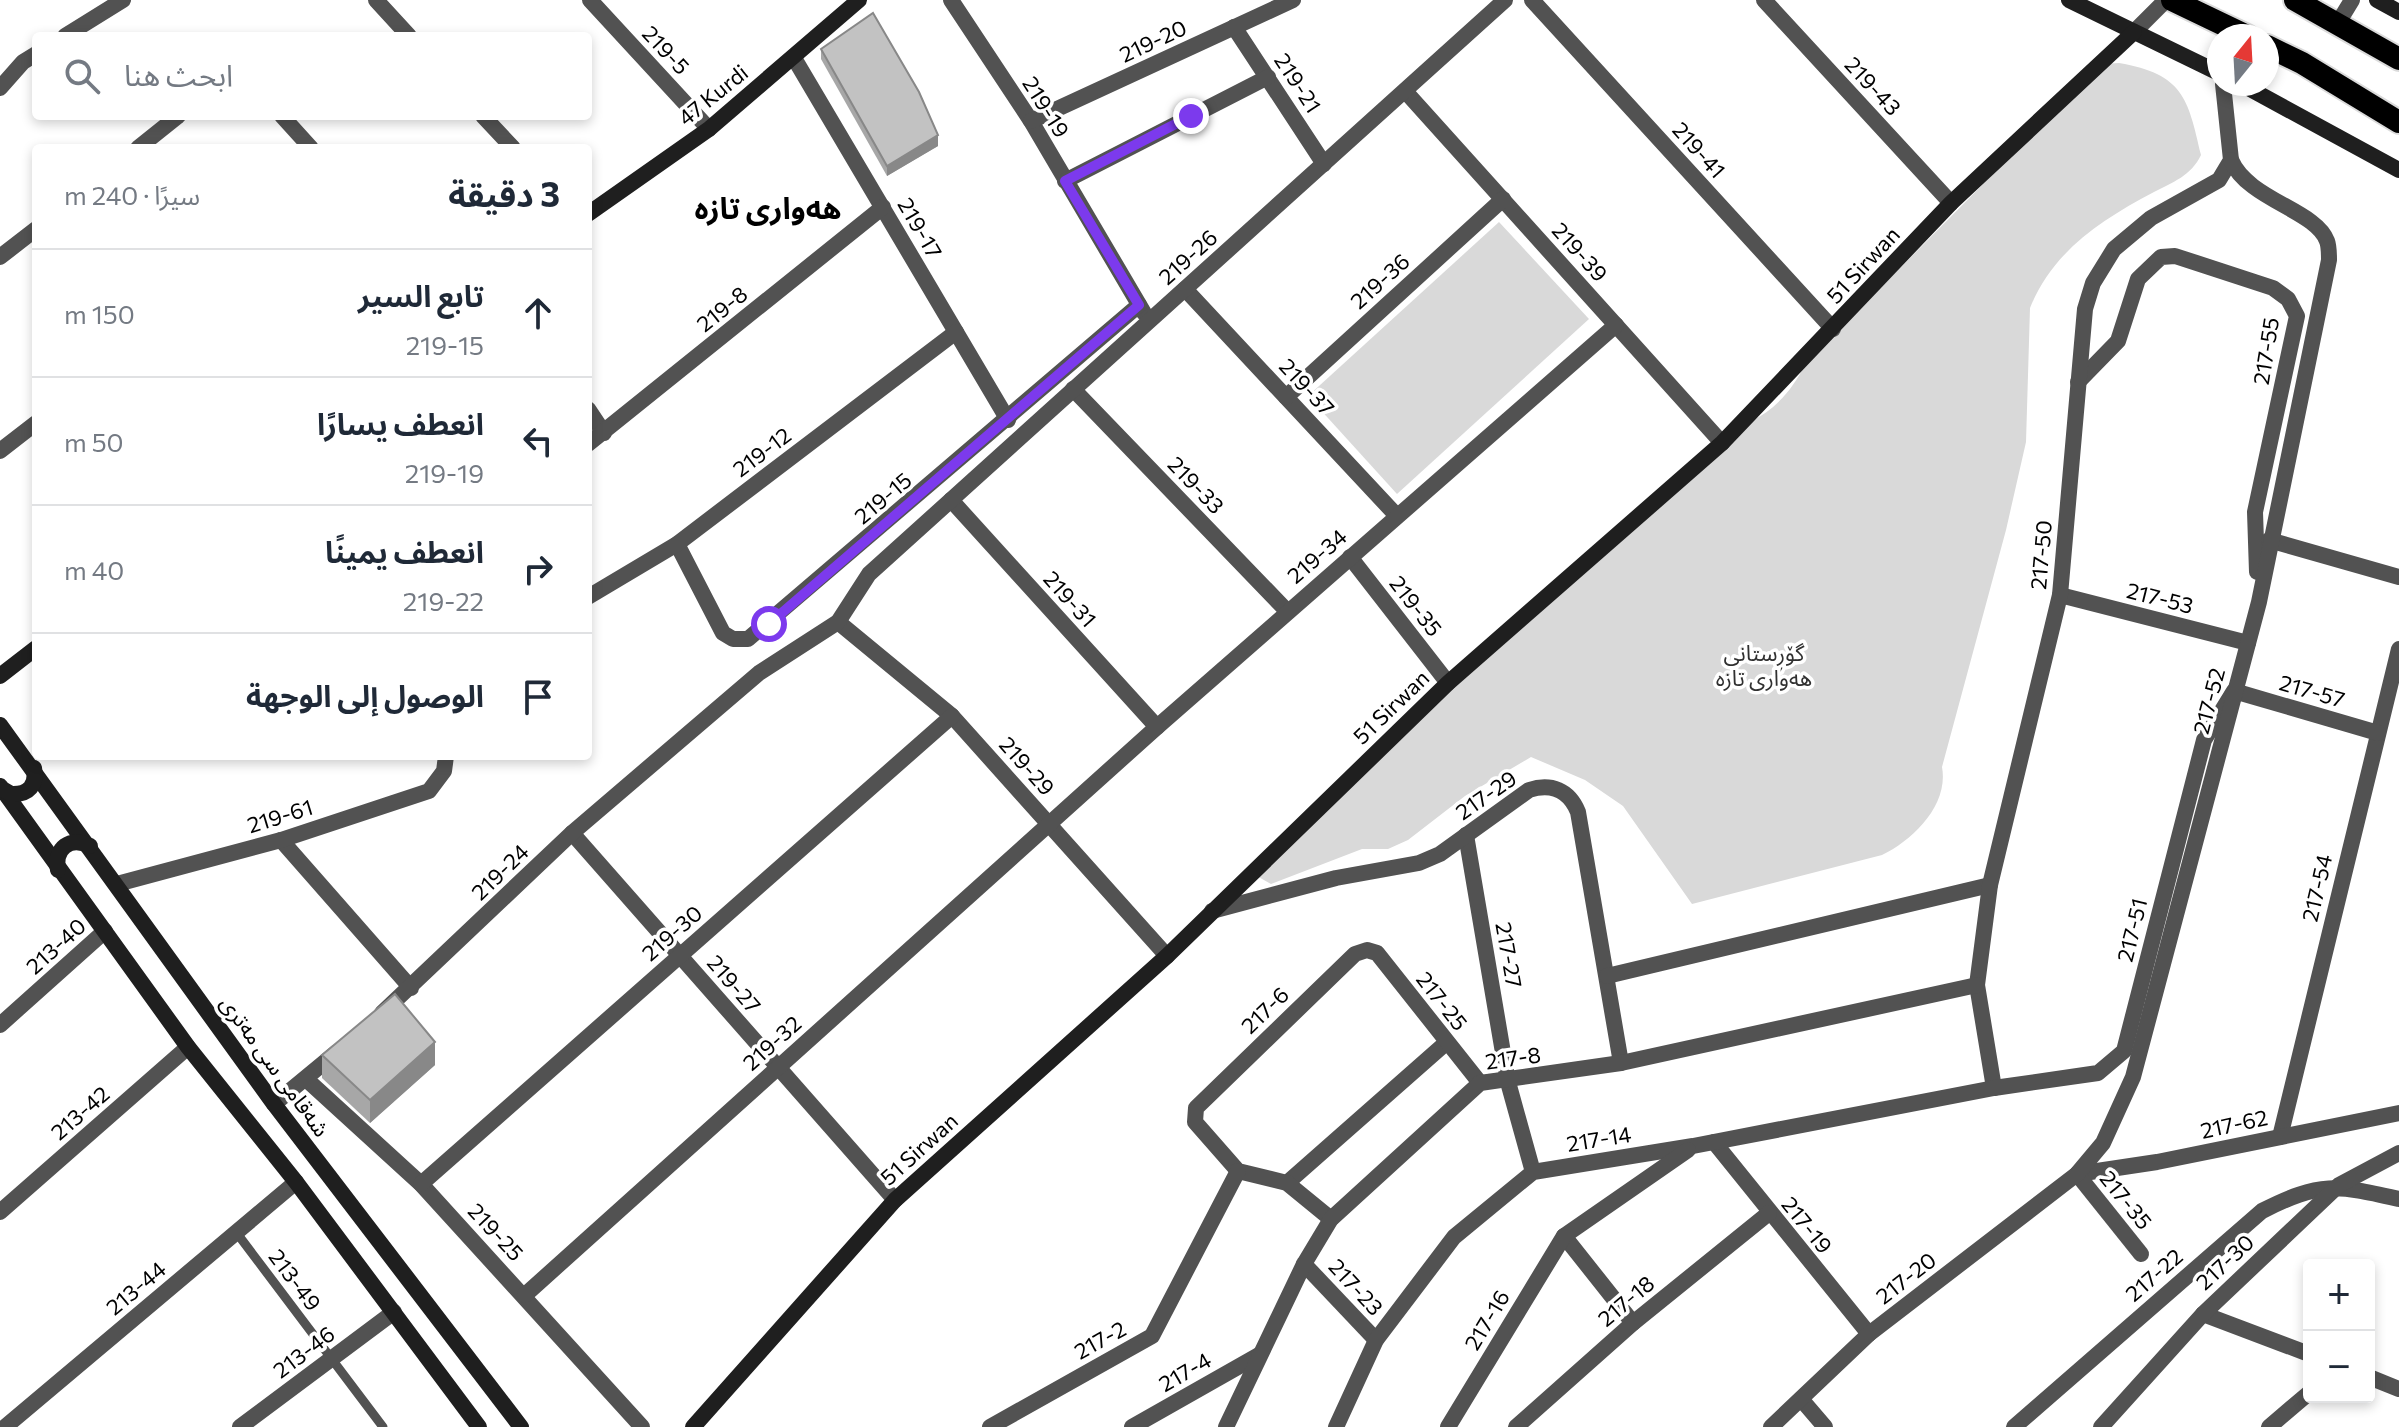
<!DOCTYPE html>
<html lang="ar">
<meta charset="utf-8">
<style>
:root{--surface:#fff;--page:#f2f2f3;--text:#1f2937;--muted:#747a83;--line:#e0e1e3}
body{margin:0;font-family:Commissioner,"Noto Sans Arabic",sans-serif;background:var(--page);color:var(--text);direction:rtl}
.controls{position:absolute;right:24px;bottom:24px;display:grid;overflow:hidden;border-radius:8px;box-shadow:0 4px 12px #0003}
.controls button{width:72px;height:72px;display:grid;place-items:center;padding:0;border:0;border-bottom:2px solid var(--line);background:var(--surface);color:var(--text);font:40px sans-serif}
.compass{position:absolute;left:2207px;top:24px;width:72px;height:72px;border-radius:50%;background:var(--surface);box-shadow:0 4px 12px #0003;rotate:18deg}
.stop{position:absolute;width:24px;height:24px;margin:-18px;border:6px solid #7c3aed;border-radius:50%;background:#fff}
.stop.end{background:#7c3aed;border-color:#fff;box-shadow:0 2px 8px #0008}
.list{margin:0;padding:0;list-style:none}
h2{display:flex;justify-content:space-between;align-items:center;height:104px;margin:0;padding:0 32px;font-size:34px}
h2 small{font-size:26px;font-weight:400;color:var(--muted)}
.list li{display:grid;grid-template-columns:52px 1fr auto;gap:24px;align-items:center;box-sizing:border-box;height:128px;padding:0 32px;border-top:2px solid var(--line)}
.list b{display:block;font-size:30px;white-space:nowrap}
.list p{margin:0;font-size:26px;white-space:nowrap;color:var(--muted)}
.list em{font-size:26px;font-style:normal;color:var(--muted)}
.icon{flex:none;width:44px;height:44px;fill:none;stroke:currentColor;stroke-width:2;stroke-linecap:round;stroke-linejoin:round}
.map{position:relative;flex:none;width:2399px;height:1427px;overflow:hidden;direction:ltr}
.search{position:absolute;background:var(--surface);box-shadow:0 4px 12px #0003;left:32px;top:32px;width:560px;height:88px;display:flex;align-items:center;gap:20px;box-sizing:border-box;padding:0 28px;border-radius:8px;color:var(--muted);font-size:30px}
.panel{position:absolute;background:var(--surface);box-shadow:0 4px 12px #0003;left:32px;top:144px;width:560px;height:616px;border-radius:8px;direction:rtl}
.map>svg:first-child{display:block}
</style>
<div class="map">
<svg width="2399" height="1427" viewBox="0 0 2399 1427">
<rect width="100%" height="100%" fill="#fff"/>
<g fill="#d9d9d9">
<path d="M2119 63C2183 74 2188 98 2201 155 2191 176 2173 182 2154 192 2101 220 2053 251 2030 308L2026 442 2006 530 1942 767C1949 805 1913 840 1882 855L1692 904 1623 806 1585 780 1531 757 1465 796 1408 840 1388 849H1362L1271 884 1255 875 1260 856 1751 421C1775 410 1794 388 1805 364L2102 64Z"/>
<path d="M1499 222 1589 319 1397 494 1308 396Z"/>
</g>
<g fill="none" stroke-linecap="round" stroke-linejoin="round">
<defs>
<g id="trunk">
<path d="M2172 0 2247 36"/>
<path d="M2295 0 2399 59"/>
<path d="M2267 46 2302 63 2399 122"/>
</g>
</defs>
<use href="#trunk" stroke="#dbdbdb" stroke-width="26"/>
<path stroke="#525252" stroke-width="9" d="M236 1232 383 1427"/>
<g stroke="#525252" stroke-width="16">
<path d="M376 0 409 36"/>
<path d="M590 0 709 129"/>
<path d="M951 0 1031 121 1144 313"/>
<path d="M1532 0 1833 329"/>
<path d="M1764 0 1951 203"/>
<path d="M2338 23 2352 0"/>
<path d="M1234 27 1324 164"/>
<path d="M2134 32 2166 0"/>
<path d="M65 36 123 0"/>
<path d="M794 58 1008 420"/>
<path d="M0 88 23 62 36 54"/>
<path d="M1405 91 1722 443"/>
<path d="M282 116 311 148"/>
<path d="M483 116 513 148"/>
<path d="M1031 121 1293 0"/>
<path d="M138 148 178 116"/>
<path d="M1065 181 1268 77"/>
<path d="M0 257 36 229"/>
<path d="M1185 289 1397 516"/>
<path d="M2078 382 2118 341 2138 279 2161 257 2175 256 2273 288 2288 299 2297 316 2255 512 2257 572"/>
<path d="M1073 389 1287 611"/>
<path d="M1286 397 1503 199"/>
<path d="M588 409 604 433"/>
<path d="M588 444 883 207"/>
<path d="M0 451 36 423"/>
<path d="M951 500 1157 727"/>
<path d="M2269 540 2399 577"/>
<path d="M677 544 723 633 733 639H748L1139 305"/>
<path d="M1350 557 1448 683"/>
<path d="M2060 595 2248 643"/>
<path d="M588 597 677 544 956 332"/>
<path d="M838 622 952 716 1167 956"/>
<path d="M572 833 895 1200"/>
<path d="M1466 835 1508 1082 1533 1172"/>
<path d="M281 840 411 988"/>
<path d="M117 884 281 840 429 791 444 771 446 756"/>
<path d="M1212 911 1336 878 1419 863 1440 854 1529 790C1551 783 1569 790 1578 812L1621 1063"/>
<path d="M1607 976 1990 885"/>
<path d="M382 1013 572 833 759 673 838 622 869 574 1505 0"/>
<path d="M0 1025 105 931"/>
<path d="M306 1079 421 1184 642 1427"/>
<path d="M1994 1088 1977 985 1990 885 2060 595 2085 309 2093 283 2114 249 2151 218 2219 180 2231 160 2223 84"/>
<path d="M274 1104 337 1052"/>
<path d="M2280 1137 2399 649"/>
<path d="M1714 1142 1869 1334"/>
<path d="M2077 1174 2157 1162 2399 1113"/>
<path d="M2077 1174 2141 1254"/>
<path d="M1287 1183 1447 1042"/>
<path d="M421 1184 952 716"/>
<path d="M0 1212 188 1047"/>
<path d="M1331 1219 1287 1183 1238 1171 1195 1122 1196 1108 1355 954 1367 950 1377 953 1480 1083"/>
<path d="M1564 1236 1633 1323"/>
<path d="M1304 1264 1376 1340"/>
<path d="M525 1295 1157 727 1616 325"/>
<path d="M2203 1314 2309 1354"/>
<path d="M2369 1377 2399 1389"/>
<path d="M1801 1399 1825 1427"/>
<path d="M5 1427 296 1182"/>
<path d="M240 1427 394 1312"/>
<path d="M990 1427 1152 1336 1238 1171"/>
<path d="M1132 1427 1259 1355"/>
<path d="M1226 1427 1304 1264 1331 1219 1480 1083 1621 1063 1977 985"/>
<path d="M1336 1427 1376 1340 1454 1237 1533 1172 1693 1146 1994 1088 2098 1073 2124 1051 2204 740 2234 691 2378 733"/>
<path d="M1448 1427 1564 1236 1688 1150"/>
<path d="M1516 1427 1633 1323 1769 1213"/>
<path d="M1771 1427 1869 1334 2077 1174 2103 1143 2133 1077 2259 602 2329 260C2329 254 2329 246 2327 241 2316 210 2248 200 2231 160"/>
<path d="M2014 1427 2262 1211C2321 1181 2337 1185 2399 1199"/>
<path d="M2101 1427 2203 1314 2339 1185 2399 1153"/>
<path d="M2269 1427 2309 1393"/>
</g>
<g stroke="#1f1f1f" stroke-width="16">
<path d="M2069 0 2219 73"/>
<path d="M2377 0 2399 12"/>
<path d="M2241 84 2399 170"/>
<path d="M588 214 709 129 859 0"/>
<path d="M0 676 36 648"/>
<path d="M0 725 274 1104 521 1427"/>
<path d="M0 786 188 1047 296 1182 479 1427"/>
<path d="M4 790 11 794C29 795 37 785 34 768"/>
<path d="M58 870C54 848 70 836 90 846"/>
<path d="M693 1427 895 1200 1167 956 1448 683 1722 443 1951 203 2134 32"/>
</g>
<use href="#trunk" stroke="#000" stroke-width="22"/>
</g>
<g fill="#a7a7a7">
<path d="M821 49 938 146 887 176 821 59Z"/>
<path d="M322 1055 435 1065 370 1123 322 1078Z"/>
</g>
<g fill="#888">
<path d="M938 135V146L887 176V166Z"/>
<path d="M435 1042V1065L370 1123V1100Z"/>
</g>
<g fill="#c2c2c2" stroke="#888" stroke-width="2">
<path d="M873 13 919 92 938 135 887 166 821 49Z"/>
<path d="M395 994 435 1042 370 1100 322 1055Z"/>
</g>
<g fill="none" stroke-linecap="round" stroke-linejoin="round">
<path stroke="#7c3aed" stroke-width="10" d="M769 624 1139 305 1065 181 1191 116"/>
</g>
<g text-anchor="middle" stroke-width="7" stroke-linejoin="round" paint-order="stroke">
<g font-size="22" fill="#000" stroke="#fff">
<text transform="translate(1153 41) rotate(-25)" y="8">219-20</text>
<text transform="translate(666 50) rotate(47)" y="8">219-5</text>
<text transform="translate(1298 83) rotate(57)" y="8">219-21</text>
<text transform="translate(1873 86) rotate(47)" y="8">219-43</text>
<text transform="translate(713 95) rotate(-39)" y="8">47 Kurdi</text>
<text transform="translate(1046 107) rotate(58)" y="8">219-19</text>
<text transform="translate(1699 150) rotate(48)" y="8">219-41</text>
<text transform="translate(920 228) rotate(60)" y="8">219-17</text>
<text transform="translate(1580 252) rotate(48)" y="8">219-39</text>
<text transform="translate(1188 257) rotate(-42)" y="8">219-26</text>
<text transform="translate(1863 265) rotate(-47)" y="8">51 Sirwan</text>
<text transform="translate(1380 281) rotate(-42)" y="8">219-36</text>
<text transform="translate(722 309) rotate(-39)" y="8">219-8</text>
<text transform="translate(2266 351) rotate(-81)" y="8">217-55</text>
<text transform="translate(1307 387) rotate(47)" y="8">219-37</text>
<text transform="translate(762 452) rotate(-37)" y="8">219-12</text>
<text transform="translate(1196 485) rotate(46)" y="8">219-33</text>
<text transform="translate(883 498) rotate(-40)" y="8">219-15</text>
<text transform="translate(2041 555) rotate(-85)" y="8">217-50</text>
<text transform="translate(1317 556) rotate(-41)" y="8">219-34</text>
<text transform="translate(2160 598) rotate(14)" y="8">217-53</text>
<text transform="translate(1070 599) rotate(48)" y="8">219-31</text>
<text transform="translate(1416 606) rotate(52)" y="8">219-35</text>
<text transform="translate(2312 691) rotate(16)" y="8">217-57</text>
<text transform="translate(2209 701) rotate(-75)" y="8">217-52</text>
<text transform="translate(1391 707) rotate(-44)" y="8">51 Sirwan</text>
<text transform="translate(1027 766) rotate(48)" y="8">219-29</text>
<text transform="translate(1486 795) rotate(-35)" y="8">217-29</text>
<text transform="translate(280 816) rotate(-17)" y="8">219-61</text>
<text transform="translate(500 872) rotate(-44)" y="8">219-24</text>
<text transform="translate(2317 888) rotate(-77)" y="8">217-54</text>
<text transform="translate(2132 930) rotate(-76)" y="8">217-51</text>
<text transform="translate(672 933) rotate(-41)" y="8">219-30</text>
<text transform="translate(56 946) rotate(-42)" y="8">213-40</text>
<text transform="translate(1509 955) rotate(80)" y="8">217-27</text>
<text transform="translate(734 984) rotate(49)" y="8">219-27</text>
<text transform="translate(1442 1001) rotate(52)" y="8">217-25</text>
<text transform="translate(1265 1010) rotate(-44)" y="8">217-6</text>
<text transform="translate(772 1043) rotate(-42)" y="8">219-32</text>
<text transform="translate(1513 1058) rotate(-8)" y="8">217-8</text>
<text transform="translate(275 1066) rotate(54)" y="8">شەقامی سی مەتری</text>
<text transform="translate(80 1113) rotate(-41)" y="8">213-42</text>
<text transform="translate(2234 1124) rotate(-12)" y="8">217-62</text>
<text transform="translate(1599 1139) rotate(-9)" y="8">217-14</text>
<text transform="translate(919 1149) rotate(-42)" y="8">51 Sirwan</text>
<text transform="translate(2126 1200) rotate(51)" y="8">217-35</text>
<text transform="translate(1807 1225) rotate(51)" y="8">217-19</text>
<text transform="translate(496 1232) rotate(47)" y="8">219-25</text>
<text transform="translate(2225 1262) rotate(-43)" y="8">217-30</text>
<text transform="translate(2154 1275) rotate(-41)" y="8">217-22</text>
<text transform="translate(1906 1278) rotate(-38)" y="8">217-20</text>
<text transform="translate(295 1280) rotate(53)" y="8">213-49</text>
<text transform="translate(1356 1287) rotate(47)" y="8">217-23</text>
<text transform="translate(136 1288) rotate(-40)" y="8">213-44</text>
<text transform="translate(1626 1301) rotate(-40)" y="8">217-18</text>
<text transform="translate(1487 1320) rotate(-59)" y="8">217-16</text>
<text transform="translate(1100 1340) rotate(-29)" y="8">217-2</text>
<text transform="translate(304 1352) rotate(-37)" y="8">213-46</text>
<text transform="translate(1185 1372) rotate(-30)" y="8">217-4</text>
</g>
<g font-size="22" fill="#303030" stroke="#fff">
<text x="1764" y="661">گۆڕستانی<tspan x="1764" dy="25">هەواری تازە</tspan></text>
</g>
<g font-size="30" font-weight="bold" fill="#000" stroke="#fff">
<text x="768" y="219">هەواری تازە</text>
</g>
</g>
</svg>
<div class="controls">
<button>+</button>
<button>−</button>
</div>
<svg class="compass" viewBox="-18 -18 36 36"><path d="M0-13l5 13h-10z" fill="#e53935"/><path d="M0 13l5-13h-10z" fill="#747a83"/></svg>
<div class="stop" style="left:769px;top:624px"></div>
<div class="stop end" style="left:1191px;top:116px"></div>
<div class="search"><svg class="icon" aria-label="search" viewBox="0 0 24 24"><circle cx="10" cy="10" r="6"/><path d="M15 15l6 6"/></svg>ابحث هنا</div>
<section class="panel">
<h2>3 دقيقة<small>سيرًا · 240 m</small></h2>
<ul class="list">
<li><svg class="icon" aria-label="ahead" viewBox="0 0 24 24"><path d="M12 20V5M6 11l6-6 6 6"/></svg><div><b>تابع السير</b><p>219-15</p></div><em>150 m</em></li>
<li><svg class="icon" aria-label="left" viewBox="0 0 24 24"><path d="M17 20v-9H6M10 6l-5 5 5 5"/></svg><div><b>انعطف يسارًا</b><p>219-19</p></div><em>50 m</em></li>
<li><svg class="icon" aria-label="right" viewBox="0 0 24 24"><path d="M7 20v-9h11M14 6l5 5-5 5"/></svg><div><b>انعطف يمينًا</b><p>219-22</p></div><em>40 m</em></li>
<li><svg class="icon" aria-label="arrive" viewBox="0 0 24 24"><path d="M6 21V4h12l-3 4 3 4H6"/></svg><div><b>الوصول إلى الوجهة</b></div></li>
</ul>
</section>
</div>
